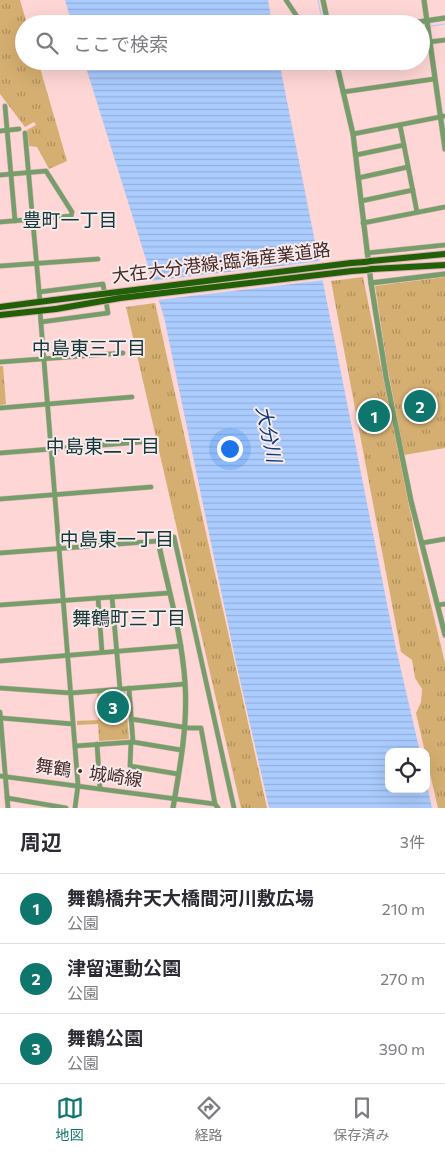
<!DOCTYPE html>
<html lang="ja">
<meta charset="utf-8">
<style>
:root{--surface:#fff;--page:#f7f7f7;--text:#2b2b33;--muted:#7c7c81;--line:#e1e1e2;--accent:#0f766e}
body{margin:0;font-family:Commissioner,"Noto Sans JP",sans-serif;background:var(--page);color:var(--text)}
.controls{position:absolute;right:15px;bottom:15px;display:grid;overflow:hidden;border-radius:10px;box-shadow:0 5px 20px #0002}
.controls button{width:45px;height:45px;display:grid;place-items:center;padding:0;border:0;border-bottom:1px solid var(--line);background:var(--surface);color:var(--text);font:25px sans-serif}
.you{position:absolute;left:229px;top:448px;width:18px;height:18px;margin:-12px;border:4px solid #fff;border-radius:50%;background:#1a73e8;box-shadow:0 0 0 8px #1a73e833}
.badge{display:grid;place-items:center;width:32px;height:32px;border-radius:50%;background:var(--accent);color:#fff;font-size:16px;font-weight:700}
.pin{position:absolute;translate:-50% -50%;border:2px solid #fff;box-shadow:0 1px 5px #0006}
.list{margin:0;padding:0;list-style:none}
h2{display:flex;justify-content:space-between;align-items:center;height:65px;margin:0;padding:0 20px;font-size:21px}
h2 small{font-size:16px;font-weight:400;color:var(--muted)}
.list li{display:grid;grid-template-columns:32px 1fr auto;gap:15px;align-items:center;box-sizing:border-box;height:70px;padding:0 20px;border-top:1px solid var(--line)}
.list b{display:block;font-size:19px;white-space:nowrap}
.list p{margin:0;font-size:16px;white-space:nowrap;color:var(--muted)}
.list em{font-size:16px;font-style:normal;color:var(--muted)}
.icon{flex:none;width:28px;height:28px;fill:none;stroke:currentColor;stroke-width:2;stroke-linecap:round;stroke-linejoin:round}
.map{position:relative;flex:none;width:445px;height:808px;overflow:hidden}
.search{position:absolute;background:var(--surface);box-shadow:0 5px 20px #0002;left:15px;right:15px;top:15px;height:55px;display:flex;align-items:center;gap:12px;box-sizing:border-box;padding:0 18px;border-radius:28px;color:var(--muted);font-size:19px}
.sheet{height:275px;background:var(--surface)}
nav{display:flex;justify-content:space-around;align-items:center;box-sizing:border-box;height:70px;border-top:1px solid var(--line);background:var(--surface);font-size:14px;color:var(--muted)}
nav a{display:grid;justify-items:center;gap:2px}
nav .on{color:var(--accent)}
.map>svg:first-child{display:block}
</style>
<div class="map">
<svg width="445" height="808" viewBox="0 0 445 808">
<defs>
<pattern id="park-tufts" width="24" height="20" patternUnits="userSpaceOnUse" patternTransform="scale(1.25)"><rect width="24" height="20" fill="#d5af71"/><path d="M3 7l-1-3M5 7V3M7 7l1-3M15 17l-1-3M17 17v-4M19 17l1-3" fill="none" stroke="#ae8f5d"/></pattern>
<pattern id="water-rules" width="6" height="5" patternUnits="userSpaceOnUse" patternTransform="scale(1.25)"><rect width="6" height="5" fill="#abccfe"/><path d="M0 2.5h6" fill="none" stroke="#94afda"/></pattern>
</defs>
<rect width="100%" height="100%" fill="#fed6d5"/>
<g fill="url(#park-tufts)">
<path d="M0 0H20L27 24H24V61H38L67 161 49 169 37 147 29 146 27 130 36 125 34 122 25 127 0 94Z"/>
<path d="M363 277 418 550 445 663V808H438L416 713 421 702 422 689 415 678 412 660 401 652 331 281Z"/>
<path d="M445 277V448L404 455 387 365 375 286Z"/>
<path d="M155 303 267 808H241L126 307Z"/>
<path d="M0 366H3L6 404 0 405Z"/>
<path d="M125 691 129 739 99 741 98 724 77 725V721L98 720 97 693Z"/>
</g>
<g fill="url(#water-rules)">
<path d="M65 0H268L272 24H72Z"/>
<path d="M84 61H279L395 644 420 752H389V789H426V781L432 808H269L235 658 164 317Z"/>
</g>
<path fill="#fed6d5" d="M322 261 325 280 157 300 150 281Z"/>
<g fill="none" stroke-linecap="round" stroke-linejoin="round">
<g stroke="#abccfe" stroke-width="1">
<path d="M318 0 323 24"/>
<path d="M431 26 445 24"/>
<path d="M421 27 427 26"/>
</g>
<defs>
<g id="minor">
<path d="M286 0 302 24"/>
<path d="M421 43 445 40"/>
<path d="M343 92 434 79"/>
<path d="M5 106 15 221"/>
<path d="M400 125 417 212"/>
<path d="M0 131 19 129"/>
<path d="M25 133 40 302"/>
<path d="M353 134 445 116"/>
<path d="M356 155 404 145"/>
<path d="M0 175 46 171 72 212 71 216 0 222"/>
<path d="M358 178 408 167"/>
<path d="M361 201 413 190"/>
<path d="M363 223 445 207"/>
<path d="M367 253 445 245"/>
<path d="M0 266 98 259"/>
<path d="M39 292 103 284 108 313 41 322"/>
<path d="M40 311 78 785 75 808"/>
<path d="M0 362 123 353"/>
<path d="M0 408 132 397"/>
<path d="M0 453 141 442"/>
<path d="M0 499 151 487"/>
<path d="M174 537 234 808"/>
<path d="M422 543 445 539"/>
<path d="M0 553 158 541"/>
<path d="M112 597 120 689"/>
<path d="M98 598 102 652"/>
<path d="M0 605 169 593"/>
<path d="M438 605 445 604"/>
<path d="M0 661 181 646"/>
<path d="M0 688 71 693 185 684"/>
<path d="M129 688 133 742"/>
<path d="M0 712 8 808"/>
<path d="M1 718 73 724"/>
<path d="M131 719 189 728H201L215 804"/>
<path d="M131 742 130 766 178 774"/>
<path d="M97 744 100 788"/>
<path d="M75 746 133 742 181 750"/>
<path d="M0 776 215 804 218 808"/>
<path d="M7 798 66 808"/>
</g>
<g id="tertiary">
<path d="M323 0 328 24"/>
<path d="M424 0 445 149"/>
<path d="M405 24 445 18"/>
<path d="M336 61 353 134 371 283 386 377 411 501 445 635"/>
<path d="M371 283 445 274"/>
<path d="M158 541C168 588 182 635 185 683 188 724 180 767 173 808"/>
</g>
<g id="primary">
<path d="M371 261 445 254"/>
<path d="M351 263 365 262"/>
<path d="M372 269 445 265"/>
<path d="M352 271 366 270"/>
<path d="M0 307 54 300"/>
<path d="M0 315 56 309"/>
</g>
</defs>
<use href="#minor" stroke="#d9b4b3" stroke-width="5.5"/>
<use href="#tertiary" stroke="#d9b4b3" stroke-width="6"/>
<use href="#primary" stroke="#d9b4b3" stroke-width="8"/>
<use href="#minor" stroke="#769e6b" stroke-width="4.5"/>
<use href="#tertiary" stroke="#769e6b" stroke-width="5"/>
<use href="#primary" stroke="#226008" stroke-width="6"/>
<defs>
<g id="primary-bridge">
<path d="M365 262 371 261"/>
<path d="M366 270 372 269"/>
<path d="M54 300 351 263"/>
<path d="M56 309 120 298 352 271"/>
</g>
</defs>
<use href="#primary-bridge" stroke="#d9b4b3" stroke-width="8" stroke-linecap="butt"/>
<use href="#primary-bridge" stroke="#226008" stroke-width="6"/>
</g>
<g text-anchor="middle" stroke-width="4" stroke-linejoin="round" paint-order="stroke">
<g font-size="18" fill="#442b2b" stroke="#f8eaea">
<text transform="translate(221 263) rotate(-7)" y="6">大在大分港線;臨海産業道路</text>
<text transform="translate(89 773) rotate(8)" y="6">舞鶴・城崎線</text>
</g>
<g font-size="19" fill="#15383a" stroke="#f8eaea">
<text x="70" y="227">豊町一丁目</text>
<text x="89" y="355">中島東三丁目</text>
<text x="103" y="453">中島東二丁目</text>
<text x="117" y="546">中島東一丁目</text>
<text x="129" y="625">舞鶴町三丁目</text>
</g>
<g font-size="19" font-style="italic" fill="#0a3b81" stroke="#f8eaea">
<text transform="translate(269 434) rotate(78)" y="7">大分川</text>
</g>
</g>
</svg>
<div class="controls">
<button><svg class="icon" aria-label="locate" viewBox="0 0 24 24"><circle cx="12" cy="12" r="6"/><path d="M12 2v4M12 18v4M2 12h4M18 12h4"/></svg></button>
</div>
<div class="you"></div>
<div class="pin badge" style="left:374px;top:416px">1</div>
<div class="pin badge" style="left:420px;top:406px">2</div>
<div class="pin badge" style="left:113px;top:707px">3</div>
<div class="search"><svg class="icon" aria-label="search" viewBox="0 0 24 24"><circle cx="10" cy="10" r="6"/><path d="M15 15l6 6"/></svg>ここで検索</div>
</div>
<section class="sheet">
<h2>周辺<small>3件</small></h2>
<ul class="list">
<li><span class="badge">1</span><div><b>舞鶴橋弁天大橋間河川敷広場</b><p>公園</p></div><em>210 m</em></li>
<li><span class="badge">2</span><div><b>津留運動公園</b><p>公園</p></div><em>270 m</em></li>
<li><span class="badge">3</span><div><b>舞鶴公園</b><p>公園</p></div><em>390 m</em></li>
</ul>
</section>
<nav>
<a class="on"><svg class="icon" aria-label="map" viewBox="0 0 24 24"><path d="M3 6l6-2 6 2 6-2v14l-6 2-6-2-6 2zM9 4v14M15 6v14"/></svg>地図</a>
<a><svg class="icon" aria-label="directions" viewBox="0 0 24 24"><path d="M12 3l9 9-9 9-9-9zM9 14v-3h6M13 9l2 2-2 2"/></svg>経路</a>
<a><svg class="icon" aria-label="saved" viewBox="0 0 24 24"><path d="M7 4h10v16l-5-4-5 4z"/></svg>保存済み</a>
</nav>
